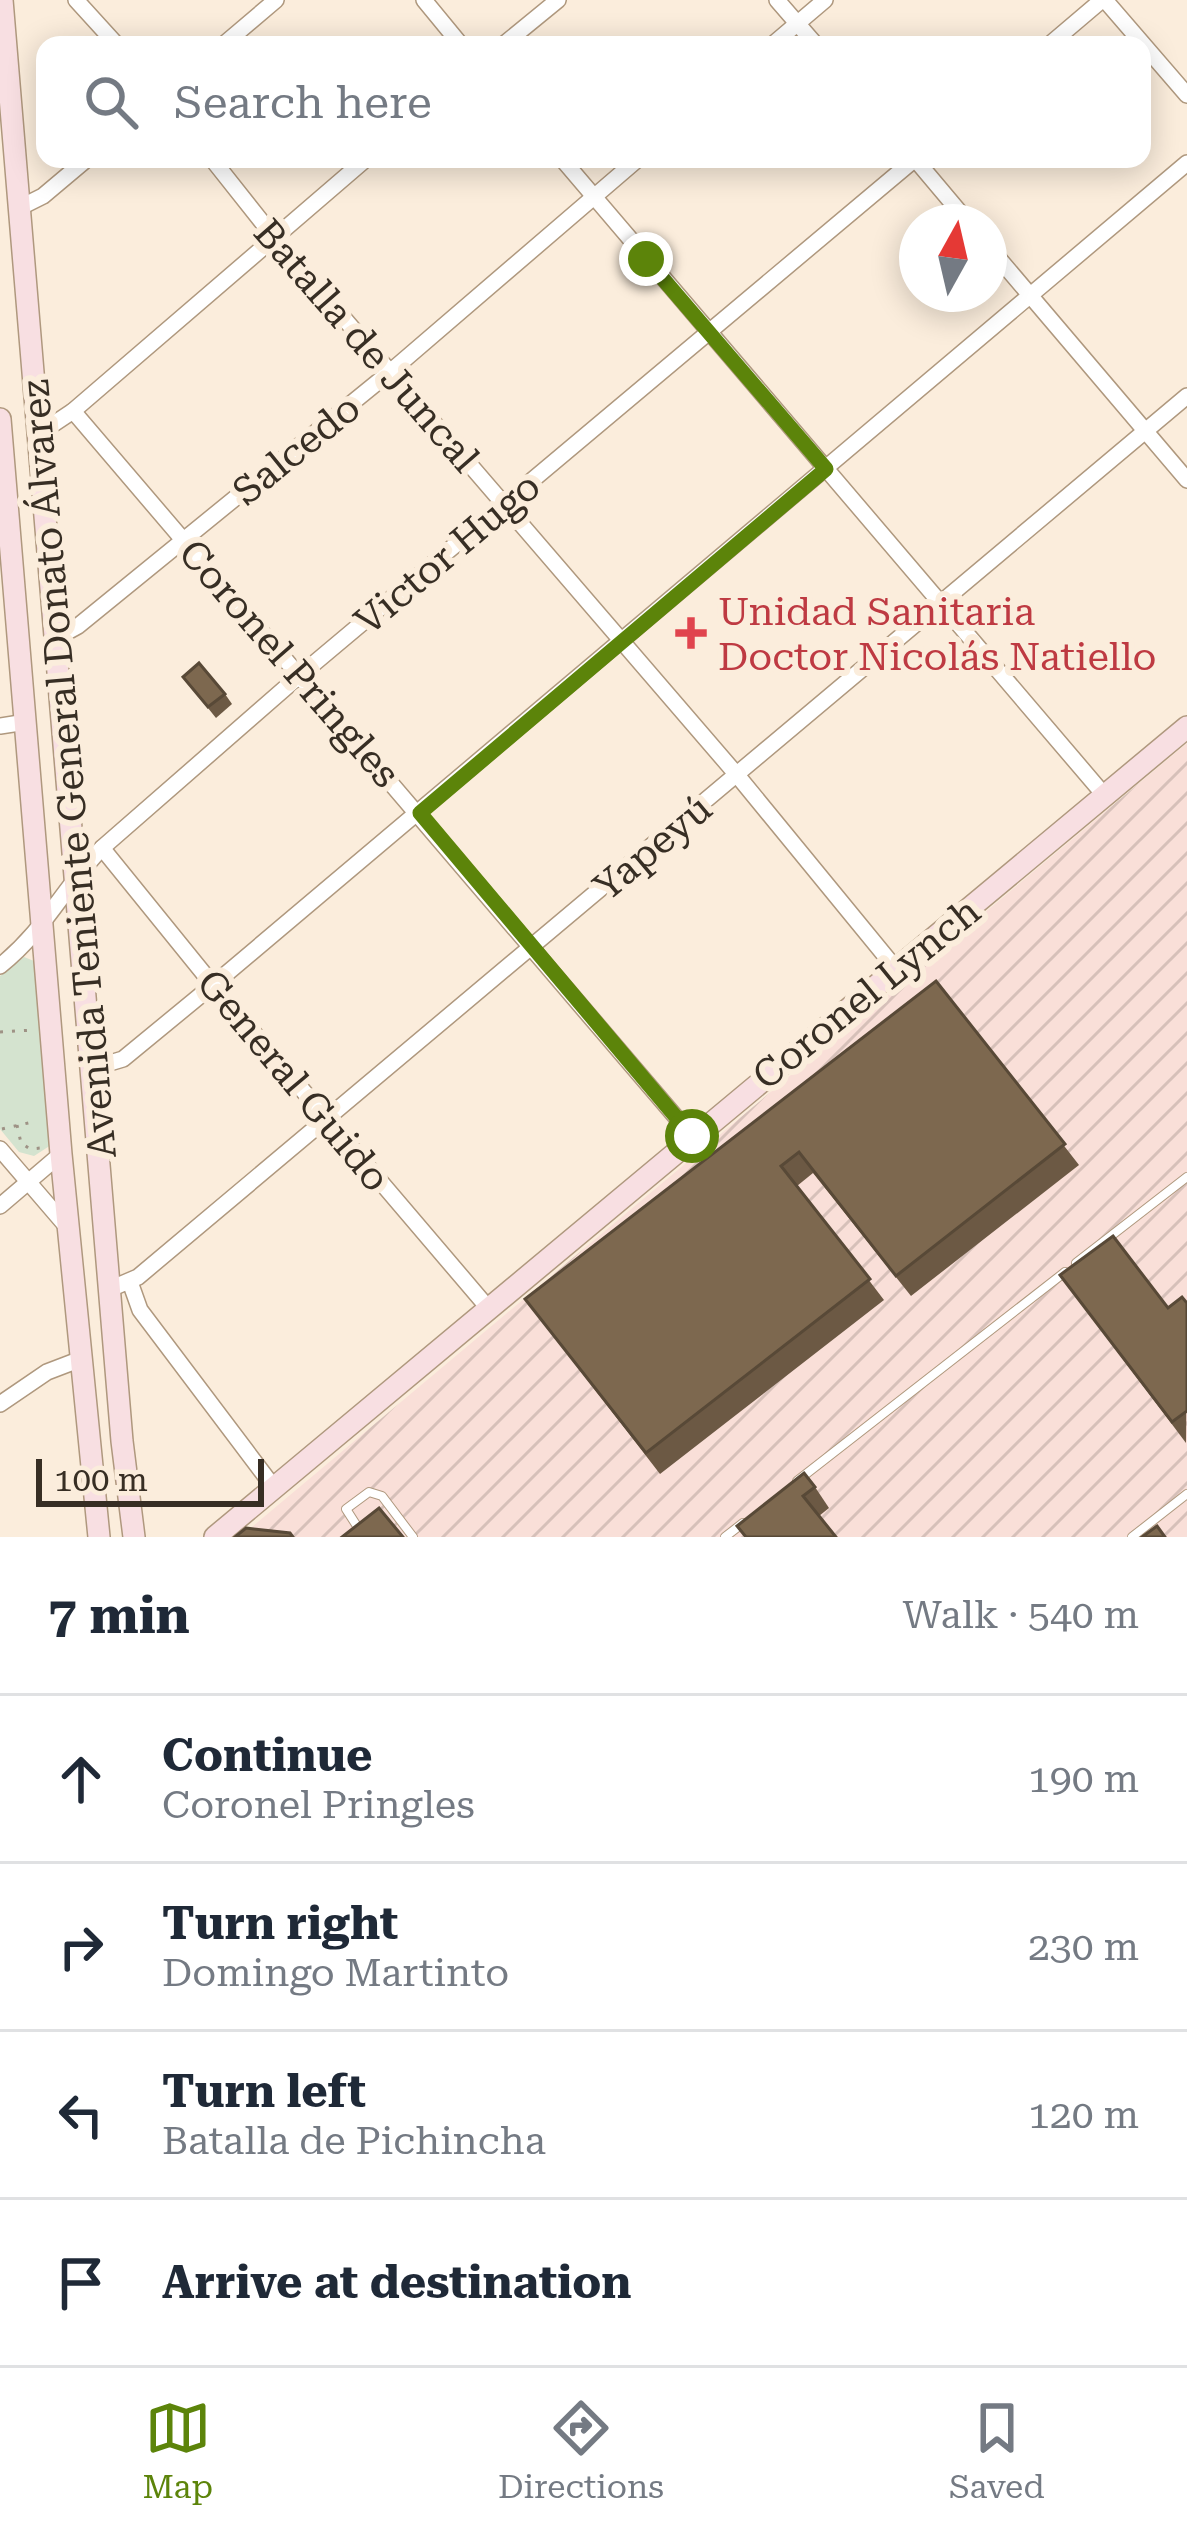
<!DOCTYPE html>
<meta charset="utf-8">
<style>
:root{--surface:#fff;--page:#f6f6f7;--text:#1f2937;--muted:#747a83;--line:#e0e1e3;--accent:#5c840a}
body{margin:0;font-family:"Roboto Serif",serif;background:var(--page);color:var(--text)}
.compass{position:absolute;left:899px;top:204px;width:108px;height:108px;border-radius:50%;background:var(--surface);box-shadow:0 6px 30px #0003;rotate:8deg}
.scale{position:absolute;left:36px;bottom:30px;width:228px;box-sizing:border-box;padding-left:12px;border:6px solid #372e24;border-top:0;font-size:33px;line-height:42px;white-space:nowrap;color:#372e24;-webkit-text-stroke:9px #fbeddc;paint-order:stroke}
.stop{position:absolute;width:36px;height:36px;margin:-27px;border:9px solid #5c840a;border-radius:50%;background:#fff}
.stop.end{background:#5c840a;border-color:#fff;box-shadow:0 3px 12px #0008}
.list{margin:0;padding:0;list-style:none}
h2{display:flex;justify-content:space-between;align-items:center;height:156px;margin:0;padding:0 48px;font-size:51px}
h2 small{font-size:39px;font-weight:400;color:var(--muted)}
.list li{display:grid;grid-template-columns:78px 1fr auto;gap:36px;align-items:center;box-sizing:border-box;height:168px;padding:0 48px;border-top:3px solid var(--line)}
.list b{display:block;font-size:45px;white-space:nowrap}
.list p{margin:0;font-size:39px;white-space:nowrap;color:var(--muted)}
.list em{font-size:39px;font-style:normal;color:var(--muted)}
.icon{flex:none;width:66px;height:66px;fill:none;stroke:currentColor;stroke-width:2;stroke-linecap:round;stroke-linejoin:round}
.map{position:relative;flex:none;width:1187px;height:1537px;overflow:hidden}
.search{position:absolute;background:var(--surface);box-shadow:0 6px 30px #0003;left:36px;right:36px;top:36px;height:132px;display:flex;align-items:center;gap:30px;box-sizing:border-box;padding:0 42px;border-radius:24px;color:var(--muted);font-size:45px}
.sheet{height:828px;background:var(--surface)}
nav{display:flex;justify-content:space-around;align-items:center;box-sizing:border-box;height:168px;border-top:3px solid var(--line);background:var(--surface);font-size:33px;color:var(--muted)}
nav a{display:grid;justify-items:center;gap:6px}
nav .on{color:var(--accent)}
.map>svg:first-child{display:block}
</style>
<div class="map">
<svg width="1187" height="1537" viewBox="0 0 1187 1537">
<defs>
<pattern id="industrial-furrows" width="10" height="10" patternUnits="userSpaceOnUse" patternTransform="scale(3)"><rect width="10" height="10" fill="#f9dfd8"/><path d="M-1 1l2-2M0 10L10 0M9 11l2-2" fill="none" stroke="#d6c0b9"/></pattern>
</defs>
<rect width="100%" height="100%" fill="#fbeddc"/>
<path fill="url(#industrial-furrows)" d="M1187 743V1537H240Z"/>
<path fill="#d4e3cf" d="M24 957 34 961 36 966 51 1145 34 1156 19 1152 0 1129V976Z"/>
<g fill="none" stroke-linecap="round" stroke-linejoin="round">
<defs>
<g id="service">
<path d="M1076 1263 1187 1177"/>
<path d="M797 1481 1065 1272"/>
<path d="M364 1537 346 1509 369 1492 382 1496 413 1537"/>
<path d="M725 1537 743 1523"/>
<path d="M1132 1537 1187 1494"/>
</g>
<g id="minor">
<path d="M76 0 117 45"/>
<path d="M424 0 461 45"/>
<path d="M777 0 816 45"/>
<path d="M1105 0 1187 95"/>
<path d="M223 45 276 0"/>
<path d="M503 45 558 0"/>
<path d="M772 45 825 0"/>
<path d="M1049 45 1102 0"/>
<path d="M212 159 273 236 737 775 896 969"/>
<path d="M562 159 1105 796"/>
<path d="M21 207 43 196 87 159"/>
<path d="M989 247 1187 480"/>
<path d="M73 411 692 1136"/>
<path d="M40 433 73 411 366 159"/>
<path d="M58 637 78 626 390 372 638 159"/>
<path d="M0 726 26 722"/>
<path d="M102 848 213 985 489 1309"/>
<path d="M0 966C46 929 63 888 102 848L299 676 915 159 968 222"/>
<path d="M93 1068 123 1059 213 985 1187 163"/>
<path d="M0 1149 67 1227"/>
<path d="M0 1206 61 1154"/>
<path d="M130 1282 140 1310 275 1489"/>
<path d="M110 1289 138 1277 1187 396"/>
<path d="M0 1404 47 1372 81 1359"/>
</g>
<g id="secondary">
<path d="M2 0 122 1441 134 1537"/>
<path d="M0 419 61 1154 99 1537"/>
<path d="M215 1537 1187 727"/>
</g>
</defs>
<use href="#service" stroke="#af987e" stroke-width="10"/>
<use href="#minor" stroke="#af987e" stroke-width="18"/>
<use href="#secondary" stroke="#af987e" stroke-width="24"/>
<g stroke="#9e9285" stroke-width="3" stroke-dasharray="3 9" stroke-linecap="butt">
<path d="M0 1032 34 1030"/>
<path d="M17 1125 21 1143 30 1149 41 1148"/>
<path d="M2 1129 37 1121"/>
</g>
<use href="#service" stroke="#fff" stroke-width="8"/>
<use href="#minor" stroke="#fff" stroke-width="15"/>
<use href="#secondary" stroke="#f8dfe2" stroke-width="21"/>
</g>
<g fill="#6c5944">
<path d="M183 677 225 694 232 704 216 718Z"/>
<path d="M936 981 1079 1165 911 1296 813 1173 797 1186 884 1300 660 1474 525 1299Z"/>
<path d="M1060 1275 1168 1308 1187 1303 1186 1443Z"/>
<path d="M815 1487 829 1508 819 1516 745 1537Z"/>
</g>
<g fill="#7d684f" stroke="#584937" stroke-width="3">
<path d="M199 663 225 694 208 707 183 677Z"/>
<path d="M936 981 1065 1144 896 1276 799 1152 781 1166 870 1279 646 1453 525 1299Z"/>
<path d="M1113 1236 1168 1308 1182 1297 1187 1303V1411L1172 1422 1060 1275Z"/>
<path d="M804 1473 815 1487 803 1496 836 1537H746L737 1526Z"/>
<path d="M379 1508 403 1537H342Z"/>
<path d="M1157 1526 1165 1537H1142Z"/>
<path d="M246 1528 290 1533 293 1537H235Z"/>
</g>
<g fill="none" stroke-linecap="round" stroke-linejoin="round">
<path stroke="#5c840a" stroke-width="15" d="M646 259 826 469 420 813 692 1136"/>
</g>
<path fill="#e0444e" stroke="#fbeddc" stroke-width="4.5" d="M685 615h12v12h12v12h-12v12h-12v-12h-12v-12h12z"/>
<g text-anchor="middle" stroke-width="12" stroke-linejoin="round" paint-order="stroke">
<g font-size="39" fill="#372e24" stroke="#fbeddc">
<text transform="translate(367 345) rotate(49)" y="14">Batalla de Juncal</text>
<text transform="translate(296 449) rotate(-39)" y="14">Salcedo</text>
<text transform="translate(447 553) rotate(-40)" y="14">Victor Hugo</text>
<text transform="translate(290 663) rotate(49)" y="14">Coronel Pringles</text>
<text transform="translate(68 769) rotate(-95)" y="14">Avenida Teniente General Donato Álvarez</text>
<text transform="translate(652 847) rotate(-40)" y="14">Yapeyú</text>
<text transform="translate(866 993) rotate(-39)" y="14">Coronel Lynch</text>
<text transform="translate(294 1080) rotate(50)" y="14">General Guido</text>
</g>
<g font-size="39" fill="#be3a42" stroke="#fbeddc" text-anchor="start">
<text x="718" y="625">Unidad Sanitaria<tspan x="718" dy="45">Doctor Nicolás Natiello</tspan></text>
</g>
</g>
</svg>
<svg class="compass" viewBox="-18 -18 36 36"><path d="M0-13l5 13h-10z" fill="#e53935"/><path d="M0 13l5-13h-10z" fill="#747a83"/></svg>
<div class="scale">100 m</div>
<div class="stop" style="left:692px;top:1136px"></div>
<div class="stop end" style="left:646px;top:259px"></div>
<div class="search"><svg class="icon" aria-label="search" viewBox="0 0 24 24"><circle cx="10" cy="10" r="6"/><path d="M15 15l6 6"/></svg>Search here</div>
</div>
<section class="sheet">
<h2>7 min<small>Walk · 540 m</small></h2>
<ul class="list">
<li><svg class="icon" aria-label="ahead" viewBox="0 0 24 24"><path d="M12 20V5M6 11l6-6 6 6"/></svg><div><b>Continue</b><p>Coronel Pringles</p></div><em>190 m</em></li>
<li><svg class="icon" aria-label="right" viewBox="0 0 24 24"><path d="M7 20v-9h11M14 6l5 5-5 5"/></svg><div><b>Turn right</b><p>Domingo Martinto</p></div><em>230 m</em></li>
<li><svg class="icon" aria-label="left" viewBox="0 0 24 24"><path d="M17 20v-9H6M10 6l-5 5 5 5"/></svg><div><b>Turn left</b><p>Batalla de Pichincha</p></div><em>120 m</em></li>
<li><svg class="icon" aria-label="arrive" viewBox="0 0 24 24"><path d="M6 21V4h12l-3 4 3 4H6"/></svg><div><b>Arrive at destination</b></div></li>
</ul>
</section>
<nav>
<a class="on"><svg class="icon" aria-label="map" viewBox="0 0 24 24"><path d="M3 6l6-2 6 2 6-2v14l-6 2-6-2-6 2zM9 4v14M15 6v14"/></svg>Map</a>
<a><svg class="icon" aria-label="directions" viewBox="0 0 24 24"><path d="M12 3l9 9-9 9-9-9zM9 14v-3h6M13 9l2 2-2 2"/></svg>Directions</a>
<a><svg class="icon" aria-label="saved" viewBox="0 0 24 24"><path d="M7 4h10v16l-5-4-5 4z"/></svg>Saved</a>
</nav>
